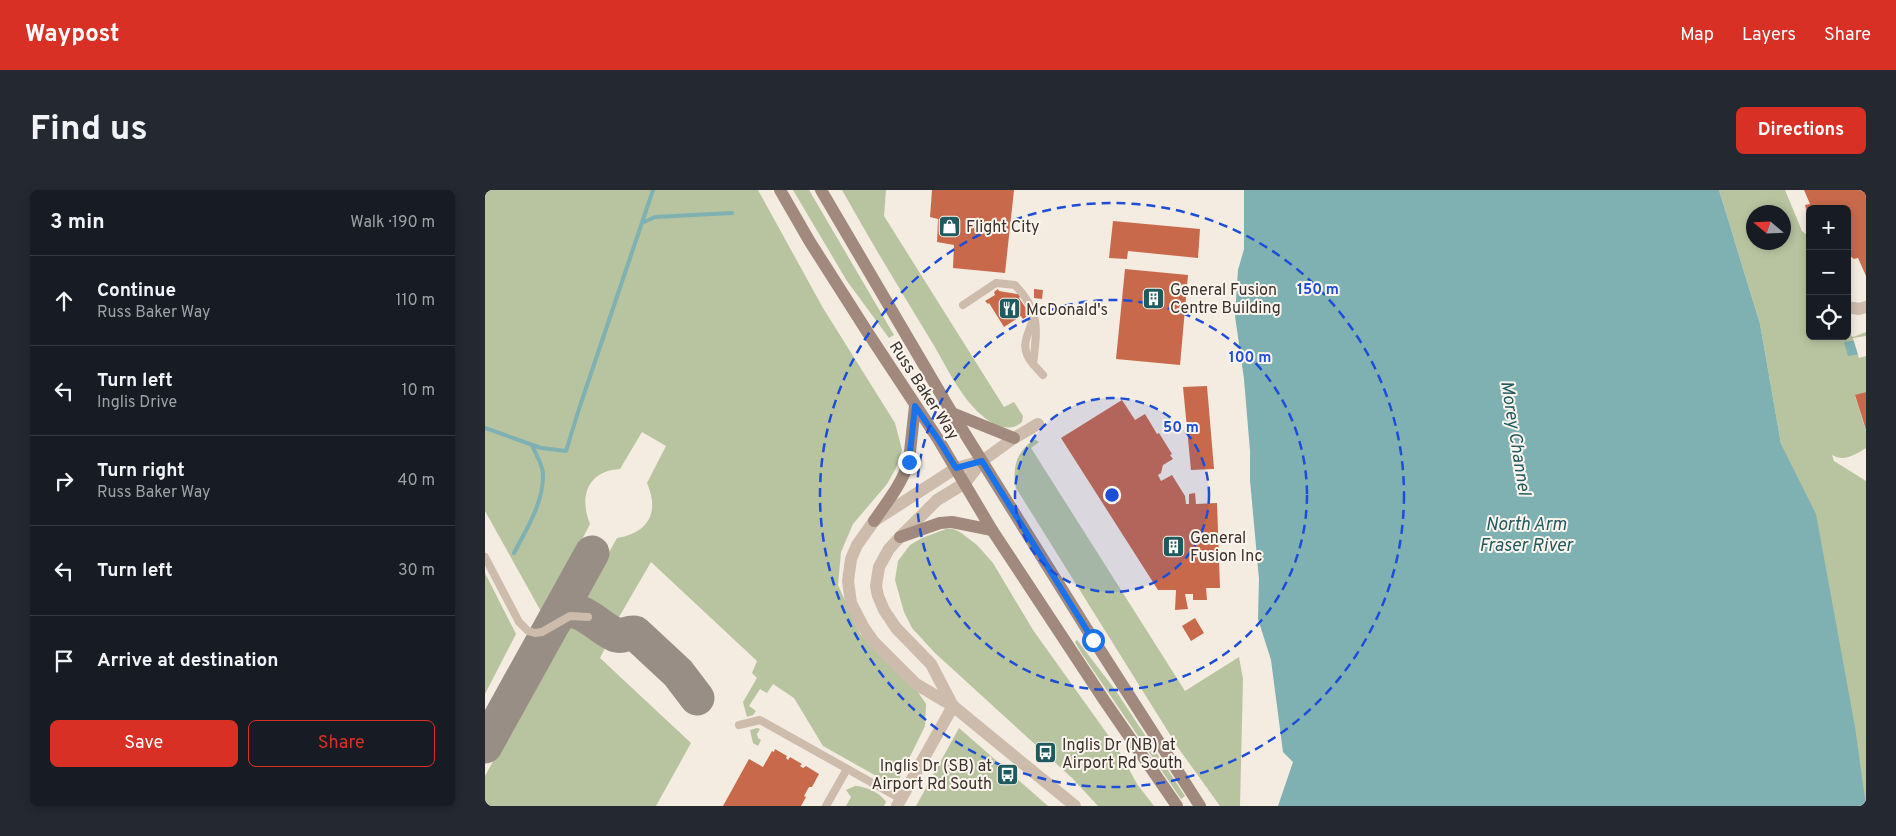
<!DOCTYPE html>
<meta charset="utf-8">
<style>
:root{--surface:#171b24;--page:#242831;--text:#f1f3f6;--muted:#9ea1a6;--line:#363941;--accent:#d93025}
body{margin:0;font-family:Overpass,sans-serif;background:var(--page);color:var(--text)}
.controls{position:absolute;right:15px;top:15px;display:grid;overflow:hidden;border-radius:8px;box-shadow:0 2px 8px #0003}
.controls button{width:45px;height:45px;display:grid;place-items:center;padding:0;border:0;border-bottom:1px solid var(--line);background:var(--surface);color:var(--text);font:25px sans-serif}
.compass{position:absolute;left:1261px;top:15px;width:45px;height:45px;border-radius:50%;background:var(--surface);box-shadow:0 2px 8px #0003;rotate:289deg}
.stop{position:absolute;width:15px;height:15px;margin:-11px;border:4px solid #1a73e8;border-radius:50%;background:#fff}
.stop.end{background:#1a73e8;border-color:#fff;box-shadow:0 1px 5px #0008}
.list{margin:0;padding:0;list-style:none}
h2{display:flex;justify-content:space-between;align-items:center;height:65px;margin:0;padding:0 20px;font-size:21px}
h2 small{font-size:16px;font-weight:400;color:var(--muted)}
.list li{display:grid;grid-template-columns:32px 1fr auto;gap:15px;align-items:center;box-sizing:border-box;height:90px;padding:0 20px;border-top:1px solid var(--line)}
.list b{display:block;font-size:19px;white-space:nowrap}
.list p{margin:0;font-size:16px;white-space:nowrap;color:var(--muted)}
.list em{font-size:16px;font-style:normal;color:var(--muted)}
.actions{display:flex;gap:10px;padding:15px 20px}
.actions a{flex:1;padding:11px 0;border:1px solid var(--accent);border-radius:8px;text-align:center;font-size:18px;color:var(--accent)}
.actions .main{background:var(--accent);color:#fff}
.icon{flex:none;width:28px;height:28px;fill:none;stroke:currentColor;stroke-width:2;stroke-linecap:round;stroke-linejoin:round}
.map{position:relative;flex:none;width:1381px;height:616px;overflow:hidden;border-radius:8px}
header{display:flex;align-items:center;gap:30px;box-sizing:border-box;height:70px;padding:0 25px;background:var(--accent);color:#fff}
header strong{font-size:24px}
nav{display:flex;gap:28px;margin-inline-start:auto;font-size:18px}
.intro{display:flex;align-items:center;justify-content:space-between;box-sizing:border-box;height:120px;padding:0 30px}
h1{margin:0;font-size:35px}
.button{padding:12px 22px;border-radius:8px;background:var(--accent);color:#fff;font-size:18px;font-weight:700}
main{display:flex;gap:30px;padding:0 30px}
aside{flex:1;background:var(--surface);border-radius:8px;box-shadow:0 2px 8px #0003}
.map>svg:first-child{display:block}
</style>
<header>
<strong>Waypost</strong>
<nav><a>Map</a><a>Layers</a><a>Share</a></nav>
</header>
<div class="intro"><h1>Find us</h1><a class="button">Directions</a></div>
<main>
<aside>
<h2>3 min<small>Walk · 190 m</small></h2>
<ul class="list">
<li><svg class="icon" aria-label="ahead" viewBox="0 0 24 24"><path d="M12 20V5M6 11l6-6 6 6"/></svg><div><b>Continue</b><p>Russ Baker Way</p></div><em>110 m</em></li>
<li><svg class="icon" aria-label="left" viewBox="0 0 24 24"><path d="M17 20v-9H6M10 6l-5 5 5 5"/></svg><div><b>Turn left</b><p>Inglis Drive</p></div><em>10 m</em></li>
<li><svg class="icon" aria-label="right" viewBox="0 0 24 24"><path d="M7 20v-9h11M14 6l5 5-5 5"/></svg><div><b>Turn right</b><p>Russ Baker Way</p></div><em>40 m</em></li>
<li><svg class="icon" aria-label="left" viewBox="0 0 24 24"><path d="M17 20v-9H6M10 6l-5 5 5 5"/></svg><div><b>Turn left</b></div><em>30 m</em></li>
<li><svg class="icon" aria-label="arrive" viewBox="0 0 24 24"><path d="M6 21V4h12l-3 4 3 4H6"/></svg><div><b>Arrive at destination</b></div></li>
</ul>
<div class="actions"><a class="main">Save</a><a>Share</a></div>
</aside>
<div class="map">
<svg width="1381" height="616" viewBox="0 0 1381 616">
<rect width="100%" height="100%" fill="#f4ebe1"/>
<g fill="#b8c4a0" fill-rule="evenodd">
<path d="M0 0H273L338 118 410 233 417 260 411 278 402 294 368 334 356 362 353 395 375 444 431 499 441 514 440 536 414 589 411 592H402L338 556 309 508 288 494 282 503 275 499 264 516 271 521 268 525 262 527 258 512 272 488 267 483 272 471 166 372 134 427 124 429C114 423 106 416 100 405L132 348C163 343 175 323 162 293L181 256 157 242 135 279C102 281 94 307 105 334L58 425 0 321Z"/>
<path d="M308 0H324L409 145 404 148 362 91Z"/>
<path d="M357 0H401L399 26 519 217 529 212 538 226 537 232C526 242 511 237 500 228 476 209 463 179 448 154 417 103 386 52 357 0Z"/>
<path d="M1234 0H1300L1317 41 1325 47V95L1321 97 1325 111V146H1362L1363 143 1368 147 1381 142V202L1370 206 1381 241V258C1370 265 1359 272 1347 265L1349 271 1381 291V616L1296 254 1275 134ZM1268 22H1298V52H1268Z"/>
<path d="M549 249 554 252 546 258 700 501 754 467 758 489 755 616H735L694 559 531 298C527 277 531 263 549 249Z"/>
<path d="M461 339H468L475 342 492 355 508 373 548 440 633 559 652 594 669 616H613L587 588 450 463 427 438 419 422 410 390 413 371 425 355 437 348Z"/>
<path d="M0 383 31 444 0 504Z"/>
<path d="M87 434H95L121 447 122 454 115 468 206 553 171 616H0V586L83 435Z"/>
<path d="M592 450 631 501 700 606 696 609 597 464 590 452Z"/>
<path d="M272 538 275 539 272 544 273 548 276 550 273 556 268 553 265 540Z"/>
<path d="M474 538 563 616H431Z"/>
<path d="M370 596C380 596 396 603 401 612L399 616H361L366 607 361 600Z"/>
</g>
<g fill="#7fb0b2">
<path d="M759 0H1234L1275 134 1296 254 1331 324 1370 537 1381 616H793L808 572 798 562 786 470 773 429 774 389 765 290V261L759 189 750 126 753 80 759 59Z"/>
<path d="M1381 149V163L1363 166 1359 152Z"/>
</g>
<path fill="#f4ebe1" d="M1381 146V166L1374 168 1368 148Z"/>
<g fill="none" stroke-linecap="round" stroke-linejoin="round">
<g stroke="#7fb0b2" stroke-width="4">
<path d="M157 33 170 27 247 23"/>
<path d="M0 238 56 258 81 261 94 219 168 0"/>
<path d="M29 363C41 340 59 312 58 284 58 275 50 263 47 255"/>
</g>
<g stroke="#988e86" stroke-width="35">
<path d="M70 430C89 405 111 437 131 445 138 447 143 442 150 443L193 483 212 508"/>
<path d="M0 556 107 363"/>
</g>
</g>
<g fill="#c8694b">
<path d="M447 0H529L520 83 468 78 469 55 452 52 453 29 445 27Z"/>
<path d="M1319 0H1381V86L1373 68 1369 69 1362 64V19H1325L1324 30 1320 15 1325 14Z"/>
<path d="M628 31 715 39 713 68 643 61 642 69 624 68Z"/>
<path d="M640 79 703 85 695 175 631 169Z"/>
<path d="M513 99 514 101 532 104 534 103 536 106 534 108 545 124 538 129 536 126 519 137 504 113 503 114 500 111 510 105 509 102Z"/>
<path d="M549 99 558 100 557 109 549 108Z"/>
<path d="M722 196 729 279 706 280 698 197Z"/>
<path d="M1381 202V240L1370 205Z"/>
<path d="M637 210 650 230 660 224 672 244 674 243 687 264 685 265 688 269 678 275 676 283 673 285 676 291 687 285 700 306 701 314H704V304L710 303 711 314 732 313 735 398H721L722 410H708V404H700L703 419 690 420 691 400H673L576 248Z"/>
<path d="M710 428 719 443 706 451 697 436Z"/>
<path d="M290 559 302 566 301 568 303 570 305 567 317 574 315 576 318 578 321 576 334 584 327 597H324L319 606 321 607 316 616H238L264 569 278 577 287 561 289 562Z"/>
</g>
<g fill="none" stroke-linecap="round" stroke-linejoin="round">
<g stroke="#cdbbac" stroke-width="8">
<path d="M478 115 511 93 530 95C556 122 552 140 548 174L558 185"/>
<path d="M548 174C532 155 545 144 549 125"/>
<path d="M0 367 34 432 43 441 50 443 57 442 85 426 103 427"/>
<path d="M254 535 275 530 416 609"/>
<path d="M341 616 362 579"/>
</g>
<g stroke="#cdbbac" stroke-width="12">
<path d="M1362 117 1374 119 1381 117"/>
<path d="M497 271 471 278 389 331 372 355 366 369 363 391 366 413 379 438 388 451 431 494 468 516 590 616"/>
<path d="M468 516 446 474 411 438 399 420 393 406 391 396 394 377 404 359 415 347 452 310 480 293 497 271 529 248 553 234"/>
<path d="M412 616 468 516"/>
</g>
<g stroke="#a18a7d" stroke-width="12">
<path d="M295 0 325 52 383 143 453 249 507 340 619 510 692 616"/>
<path d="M336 0 467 223 608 449 715 616"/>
<path d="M467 223 529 248"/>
<path d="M389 331C402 312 417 294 424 271L430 216"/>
<path d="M415 347 455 333 467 332 507 340"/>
</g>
</g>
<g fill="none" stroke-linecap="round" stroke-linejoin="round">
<path stroke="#1a73e8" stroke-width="6" d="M424 272 430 216 453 249 471 278 497 271 608 450"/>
</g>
<circle cx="627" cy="305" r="97" fill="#1d4ed8" fill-opacity=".12"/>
<g fill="none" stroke="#1d4ed8" stroke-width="2.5" stroke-dasharray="9 6">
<circle cx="627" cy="305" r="97"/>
<circle cx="627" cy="305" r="195"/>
<circle cx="627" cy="305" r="292"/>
</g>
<defs>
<symbol id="shop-square" viewBox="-11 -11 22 22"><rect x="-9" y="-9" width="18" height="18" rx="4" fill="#1f5a5e" stroke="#fbf5ee"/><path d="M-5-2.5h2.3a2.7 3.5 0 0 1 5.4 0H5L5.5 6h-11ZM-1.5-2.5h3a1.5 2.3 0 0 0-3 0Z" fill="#fff"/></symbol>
<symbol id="building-square" viewBox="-11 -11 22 22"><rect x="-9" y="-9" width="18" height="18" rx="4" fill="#1f5a5e" stroke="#fbf5ee"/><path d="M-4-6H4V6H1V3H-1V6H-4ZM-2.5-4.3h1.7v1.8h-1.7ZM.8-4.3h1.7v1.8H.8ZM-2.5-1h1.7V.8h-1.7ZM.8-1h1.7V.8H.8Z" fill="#fff"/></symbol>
<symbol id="restaurant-square" viewBox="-11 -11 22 22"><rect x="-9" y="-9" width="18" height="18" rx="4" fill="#1f5a5e" stroke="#fbf5ee"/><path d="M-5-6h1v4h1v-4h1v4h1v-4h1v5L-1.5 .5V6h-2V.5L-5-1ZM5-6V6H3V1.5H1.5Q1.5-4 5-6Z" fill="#fff"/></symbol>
<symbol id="bus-square" viewBox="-11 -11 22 22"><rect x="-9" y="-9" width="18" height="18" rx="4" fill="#1f5a5e" stroke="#fbf5ee"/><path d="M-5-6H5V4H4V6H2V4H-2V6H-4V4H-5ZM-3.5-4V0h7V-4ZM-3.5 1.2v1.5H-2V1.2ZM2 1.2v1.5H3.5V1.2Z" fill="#fff"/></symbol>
</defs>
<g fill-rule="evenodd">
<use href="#shop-square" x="452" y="24" width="25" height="25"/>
<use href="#building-square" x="656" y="96" width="25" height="25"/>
<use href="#restaurant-square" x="512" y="106" width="25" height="25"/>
<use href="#building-square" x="676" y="344" width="25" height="25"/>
<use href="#bus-square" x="548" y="550" width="25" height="25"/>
<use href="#bus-square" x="510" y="572" width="25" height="25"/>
</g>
<g text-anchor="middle" stroke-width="4" stroke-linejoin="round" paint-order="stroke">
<g font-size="16" fill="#3b302b" stroke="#fbf5ee" text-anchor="start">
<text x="481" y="42">Flight City</text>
<text x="685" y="105">General Fusion<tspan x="685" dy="18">Centre Building</tspan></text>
<text x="541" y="125">McDonald's</text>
<text x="705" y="353">General<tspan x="705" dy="18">Fusion Inc</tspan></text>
<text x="577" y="560">Inglis Dr (NB) at<tspan x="577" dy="18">Airport Rd South</tspan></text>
<text x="507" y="581" text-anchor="end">Inglis Dr (SB) at<tspan x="507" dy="18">Airport Rd South</tspan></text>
</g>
<g font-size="16" fill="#3b302b" stroke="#fbf5ee">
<text transform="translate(440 200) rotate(57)" y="6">Russ Baker Way</text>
</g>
<g font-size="18" font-style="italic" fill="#1f5a5e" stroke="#fbf5ee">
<text transform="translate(1031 248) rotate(81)" y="6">Morey Channel</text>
<text x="1041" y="340">North Arm<tspan x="1041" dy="21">Fraser River</tspan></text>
</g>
</g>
<circle cx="627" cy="305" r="8" fill="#1d4ed8" stroke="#fbf5ee" stroke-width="2.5"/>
<g font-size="15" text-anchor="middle" font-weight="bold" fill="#1d4ed8" stroke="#fbf5ee" stroke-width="4" stroke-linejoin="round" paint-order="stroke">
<text x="833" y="104">150 m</text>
<text x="765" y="172">100 m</text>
<text x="696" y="242">50 m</text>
</g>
</svg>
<div class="controls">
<button>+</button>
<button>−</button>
<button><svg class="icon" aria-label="locate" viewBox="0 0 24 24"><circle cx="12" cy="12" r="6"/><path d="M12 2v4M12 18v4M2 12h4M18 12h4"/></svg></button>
</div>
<svg class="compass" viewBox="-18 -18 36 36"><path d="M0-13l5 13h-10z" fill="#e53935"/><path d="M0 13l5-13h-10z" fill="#9ea1a6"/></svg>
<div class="stop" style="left:608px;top:450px"></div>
<div class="stop end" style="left:424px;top:272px"></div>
</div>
</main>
